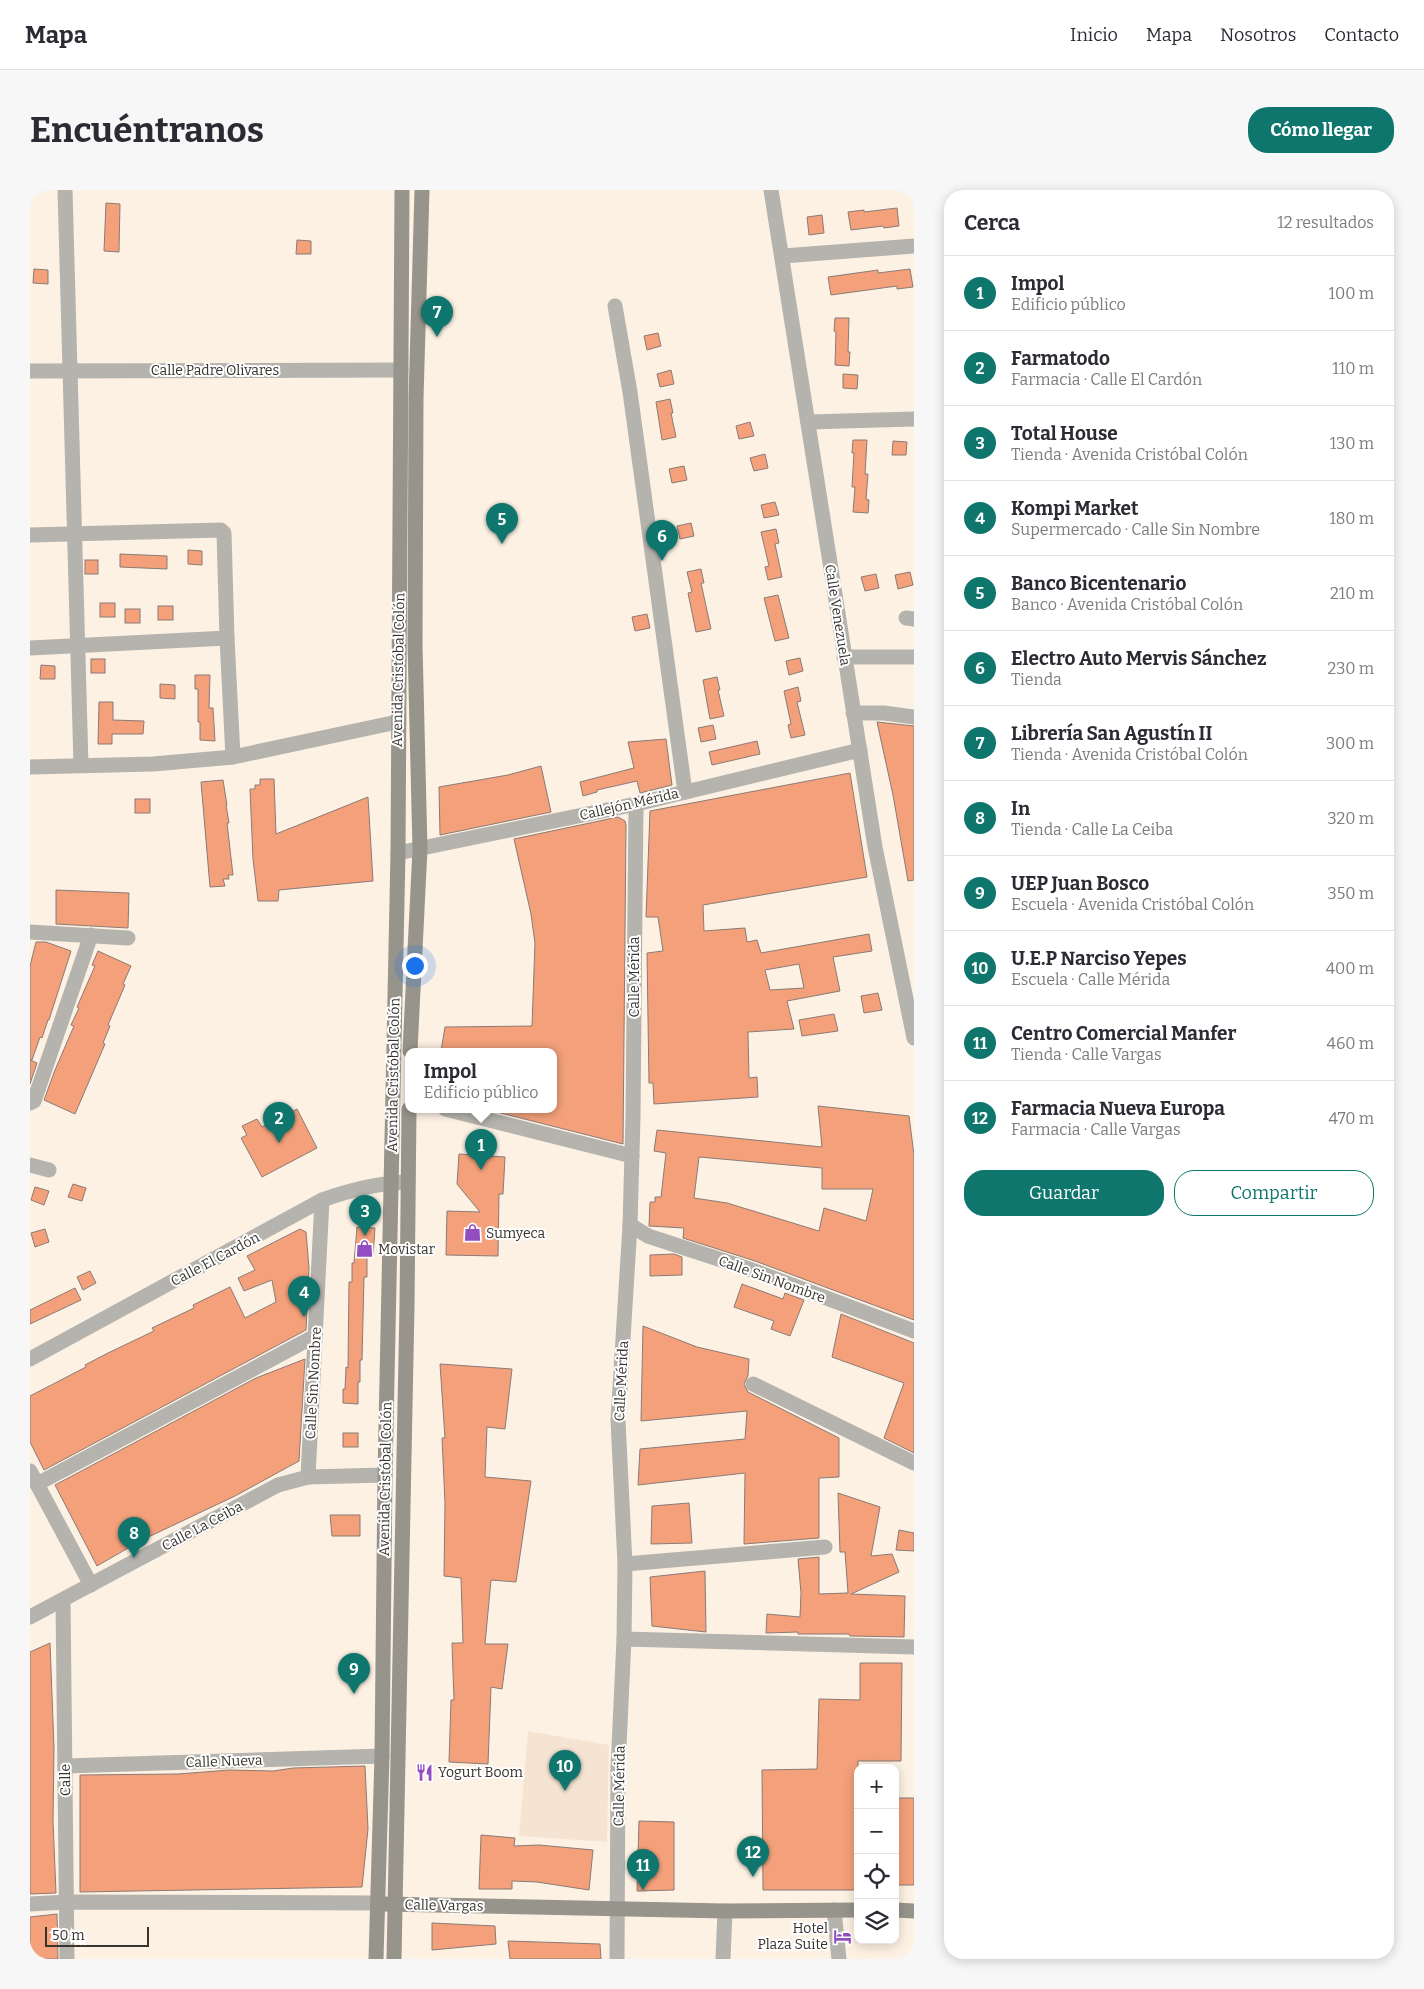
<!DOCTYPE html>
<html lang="es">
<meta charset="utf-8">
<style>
:root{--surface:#fff;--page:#f7f7f7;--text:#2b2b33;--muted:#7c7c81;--line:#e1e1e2;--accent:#0f766e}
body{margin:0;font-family:Bitter,serif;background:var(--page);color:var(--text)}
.controls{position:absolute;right:15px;bottom:15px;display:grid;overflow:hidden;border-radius:10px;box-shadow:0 2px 12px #0003}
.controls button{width:45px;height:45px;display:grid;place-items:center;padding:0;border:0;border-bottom:1px solid var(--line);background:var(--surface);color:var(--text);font:25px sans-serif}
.scale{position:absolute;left:15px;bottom:12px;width:104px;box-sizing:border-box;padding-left:5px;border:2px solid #37332e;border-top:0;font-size:14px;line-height:18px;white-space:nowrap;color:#37332e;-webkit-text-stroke:4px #fff;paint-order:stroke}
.you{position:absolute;left:384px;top:775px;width:18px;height:18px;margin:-12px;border:4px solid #fff;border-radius:50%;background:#1a73e8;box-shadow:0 0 0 8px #1a73e833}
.badge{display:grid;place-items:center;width:32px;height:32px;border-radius:50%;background:var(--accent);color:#fff;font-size:16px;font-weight:700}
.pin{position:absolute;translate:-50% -41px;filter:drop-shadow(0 1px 2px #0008)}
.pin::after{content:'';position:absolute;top:26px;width:18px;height:15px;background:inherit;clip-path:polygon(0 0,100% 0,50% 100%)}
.popup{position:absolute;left:375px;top:858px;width:152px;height:65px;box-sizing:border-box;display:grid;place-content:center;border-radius:10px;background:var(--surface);filter:drop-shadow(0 1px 4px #0005);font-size:16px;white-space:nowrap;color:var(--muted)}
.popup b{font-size:19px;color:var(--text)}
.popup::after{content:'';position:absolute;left:50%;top:100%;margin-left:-10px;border:10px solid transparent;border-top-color:var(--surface)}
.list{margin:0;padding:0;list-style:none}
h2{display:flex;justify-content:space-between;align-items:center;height:65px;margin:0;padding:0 20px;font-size:21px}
h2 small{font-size:16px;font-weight:400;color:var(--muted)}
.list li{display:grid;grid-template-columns:32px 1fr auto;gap:15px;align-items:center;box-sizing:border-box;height:75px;padding:0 20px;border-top:1px solid var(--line)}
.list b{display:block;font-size:19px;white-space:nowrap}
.list p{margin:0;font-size:16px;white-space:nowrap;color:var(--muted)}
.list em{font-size:16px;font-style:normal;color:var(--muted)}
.actions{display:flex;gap:10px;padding:15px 20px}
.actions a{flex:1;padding:11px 0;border:1px solid var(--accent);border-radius:20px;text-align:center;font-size:18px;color:var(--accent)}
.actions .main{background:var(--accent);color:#fff}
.icon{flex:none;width:28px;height:28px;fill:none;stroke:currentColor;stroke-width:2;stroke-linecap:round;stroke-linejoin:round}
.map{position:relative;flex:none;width:884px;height:1769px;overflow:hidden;border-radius:20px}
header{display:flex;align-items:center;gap:30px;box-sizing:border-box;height:70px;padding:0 25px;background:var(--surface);border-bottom:1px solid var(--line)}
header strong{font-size:24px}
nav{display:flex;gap:28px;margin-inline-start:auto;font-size:18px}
.intro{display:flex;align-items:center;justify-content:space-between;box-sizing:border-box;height:120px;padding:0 30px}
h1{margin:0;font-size:35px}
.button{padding:12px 22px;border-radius:20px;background:var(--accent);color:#fff;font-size:18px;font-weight:700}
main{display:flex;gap:30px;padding:0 30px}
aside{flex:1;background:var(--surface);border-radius:20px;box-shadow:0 2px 12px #0003}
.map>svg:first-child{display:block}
</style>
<header>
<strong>Mapa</strong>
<nav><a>Inicio</a><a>Mapa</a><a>Nosotros</a><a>Contacto</a></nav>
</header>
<div class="intro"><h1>Encuéntranos</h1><a class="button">Cómo llegar</a></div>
<main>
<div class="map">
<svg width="884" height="1769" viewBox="0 0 884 1769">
<rect width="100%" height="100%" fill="#fdf1e4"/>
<path fill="#f6e4d3" d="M498 1541 579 1555 577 1652 489 1646Z"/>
<g fill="#f3a07b" stroke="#8a7b75" fill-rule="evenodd">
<path d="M76 13 90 14 89 62 74 61Z"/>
<path d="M867 18 869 36 854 38 853 36 821 40 818 22 834 20V22Z"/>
<path d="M792 25 794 43 779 45 777 27Z"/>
<path d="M267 50 281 51V64H266Z"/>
<path d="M4 79 18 80V94L3 93Z"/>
<path d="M880 79 883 97 867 99V96L801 105 798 87 848 80V83Z"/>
<path d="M805 128H819L818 162H820L819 176 805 175 806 142 804 141Z"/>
<path d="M628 143 631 156 617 160 614 146Z"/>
<path d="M641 180 644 194 630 197 627 184Z"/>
<path d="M813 184 828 185 827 199 813 198Z"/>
<path d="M640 209 643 223H641L646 247 632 250 626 212Z"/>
<path d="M720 232 724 246 709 249 706 236Z"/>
<path d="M823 250H837L835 284H838L836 309 839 310 838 323 823 322 825 297H822L824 263H822Z"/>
<path d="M863 251 877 252 876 265H862Z"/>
<path d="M735 264 738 278 724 281 720 268Z"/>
<path d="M654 276 657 290 642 293 639 279Z"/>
<path d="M745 312 749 325 734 328 731 315Z"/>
<path d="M661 333 664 346 650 349 647 336Z"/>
<path d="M746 339 749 353 745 354 752 387 738 390 735 377 739 376 731 342Z"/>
<path d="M158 360 172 361V375L158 374Z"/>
<path d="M90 364 137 366V379L90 377Z"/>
<rect x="55" y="370" width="13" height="14"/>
<path d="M671 379 674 393H671L681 439 666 442 658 403 662 402 657 382Z"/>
<path d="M880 382 883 395 868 399 865 385Z"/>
<path d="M846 384 849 398 835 401 831 387Z"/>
<path d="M748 405 759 448 745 451 734 408Z"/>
<rect x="70" y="413" width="15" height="14"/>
<rect x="128" y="416" width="15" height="14"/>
<rect x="95" y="419" width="15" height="14"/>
<path d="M617 424 620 438 605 441 602 427Z"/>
<path d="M770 468 773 481 759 485 756 471Z"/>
<rect x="61" y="469" width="14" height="14"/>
<path d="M11 475 25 476V489H10Z"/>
<path d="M165 485H180L179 518H183L185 551 170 550V532H168V499H165Z"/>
<path d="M687 487 690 500H688L694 526 680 529 673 490Z"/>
<path d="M130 494 145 495V509L130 508Z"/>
<path d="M768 497 771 511 767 512 775 545 761 548 758 535 761 534 754 501Z"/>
<path d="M69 512H83V530L114 531 113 544H82V554H68Z"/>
<path d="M847 532 884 536V690L878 691 863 605Z"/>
<path d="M683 535 686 549 671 552 668 538Z"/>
<path d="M636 549 642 595 610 603 607 591 567 600V602L553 606 550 592 604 578 598 552Z"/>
<path d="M727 551 730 564 682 575 679 562Z"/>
<path d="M511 576 521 622 410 645 409 597 478 585Z"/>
<path d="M820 583 837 687 673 715 674 741 715 738 717 752 727 750 731 763 839 744 842 761 803 767 810 801 757 811 764 839 718 842 719 888 727 887 728 907 624 914 623 893H619L617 763 633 761 628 727H616L620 621ZM769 774 774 798 740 800 735 780Z"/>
<path d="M230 589H244L246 644 338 607 343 691 249 700 248 711H228L223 669 220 599H225V595H230Z"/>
<path d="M193 590 197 615H196L199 633H197L203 685H198L199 689H193L195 696 180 697 171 592Z"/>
<rect x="105" y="609" width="15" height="14"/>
<path d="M588 627 595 631 596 635 593 954 455 919H524V861H411L415 837 502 836 505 753 501 724 484 649Z"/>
<path d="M26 700 99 703 98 738 26 734Z"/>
<path d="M6 752H16L41 761 19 830H18L12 848 10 847 2 870 0 869V776Z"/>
<path d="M68 761 101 776 93 794 95 795 78 835 80 836 73 853 75 854 45 924 14 910 25 880 44 836 41 835 49 818 47 817 65 776 62 775Z"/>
<path d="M848 803 852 820 834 823 831 806Z"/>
<path d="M804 824 808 841 772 846 769 830Z"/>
<path d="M0 870 7 873 0 894Z"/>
<path d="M788 916 879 926 884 965V1130L725 1071 653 1048 654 1038 619 1036 620 1012H625V1007H631L636 963 624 961 627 940 792 957ZM669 967 792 978V999H843L836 1031 794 1018 789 1041 697 1013 664 1008Z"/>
<path d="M267 919 287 958 232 987 211 948 217 945 212 936 227 929 232 937Z"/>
<path d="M429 964 475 967 473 1004H469L468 1066 416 1065 417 1021 450 1022 427 994Z"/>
<path d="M43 994 56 998 52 1011 38 1007Z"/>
<path d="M5 997 19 1001 14 1015 1 1010Z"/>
<path d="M327 1037 345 1038 343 1066 337 1065V1087H334L332 1170H330V1192H328V1214L313 1213V1199H315L316 1177 318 1178 319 1092H322V1073H324Z"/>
<path d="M15 1039 19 1052 5 1057 1 1043Z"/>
<path d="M270 1039 276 1042 279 1078 276 1140 14 1280 0 1252V1206L56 1177 55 1175 78 1163 124 1141 122 1138 164 1118 163 1115 200 1097 215 1128 246 1112 242 1090 214 1101 208 1088 225 1080 217 1066Z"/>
<path d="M644 1064 652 1067V1085L620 1086V1065Z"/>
<path d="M60 1081 66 1093 53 1100 47 1087Z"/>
<path d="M712 1094 753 1109 755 1103 774 1110 760 1146 741 1139 744 1131 704 1117Z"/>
<path d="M45 1098 51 1110 0 1134V1120Z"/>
<path d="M811 1124 884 1153V1263L854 1248 874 1193 802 1167Z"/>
<path d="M613 1136 667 1157 719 1169 718 1186 714 1194 718 1202 809 1248V1287L789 1288V1348L714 1354 715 1283 608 1295 610 1259 715 1249 717 1221 611 1231Z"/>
<path d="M275 1169 269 1271 205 1306 112 1350 67 1376 25 1295 226 1188Z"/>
<path d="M410 1174 482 1179 475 1239 457 1237 455 1287 501 1291 486 1392 461 1390 455 1454H478L472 1499 461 1497 458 1574 419 1572 421 1510H424L422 1453H433L431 1388 414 1386 415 1313 412 1248H415Z"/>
<rect x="313" y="1243" width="15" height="14"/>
<path d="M808 1303 850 1317 841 1366 862 1364 869 1382 821 1404 875 1406 874 1447 820 1446 819 1444H768V1442L736 1443 737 1424 770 1427 771 1403 768 1369 789 1367V1404L818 1403 815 1362H810Z"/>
<path d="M659 1313 662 1353 621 1354 622 1316Z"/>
<path d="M300 1325H330V1346H302Z"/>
<path d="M869 1340 884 1343V1361L866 1360Z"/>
<path d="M675 1381 676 1442 622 1436 620 1387Z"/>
<path d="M20 1453 24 1558 23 1631 26 1703 0 1704V1462Z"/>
<path d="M830 1473H872L871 1571H828V1700H733L732 1580 787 1579 789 1509 830 1510Z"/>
<path d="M335 1576 338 1639 332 1697 50 1702V1585L148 1584 199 1580 243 1581 263 1578Z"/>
<rect x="865" y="1608" width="19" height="87"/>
<path d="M609 1631 644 1632V1700L607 1701Z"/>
<path d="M451 1645 485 1648 484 1656 509 1655 563 1660 559 1700 507 1692 482 1691V1699H449Z"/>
<path d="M27 1724 28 1769H0V1727Z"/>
<path d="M402 1733 465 1736 466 1754 402 1760Z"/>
<path d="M478 1751 570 1754 571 1769H480Z"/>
</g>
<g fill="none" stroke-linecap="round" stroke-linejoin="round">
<g stroke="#b5b3ad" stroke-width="15">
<path d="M35 0 51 575"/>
<path d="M741 0 845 657 884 848"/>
<path d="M753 66 884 56"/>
<path d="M585 116 600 202 655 602"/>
<path d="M0 181 371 180"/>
<path d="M778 232 884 229"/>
<path d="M0 345 191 340 194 343 197 448 203 567"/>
<path d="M876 428 884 429"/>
<path d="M0 458 197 448"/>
<path d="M814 467H884"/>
<path d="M823 523H854L884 527"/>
<path d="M0 577 123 574 203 567 367 532"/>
<path d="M368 663 606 614 830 560"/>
<path d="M0 742 98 748"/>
<path d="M0 913 4 911 61 745"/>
<path d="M415 919 602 966"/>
<path d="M0 975 19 980"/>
<path d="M600 1035 618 1046 722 1080 884 1141"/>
<path d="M0 1169 292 1010C320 1000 349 993 378 992"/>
<path d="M723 1194 884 1273"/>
<path d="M0 1281 61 1395"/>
<path d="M278 1287 292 1010"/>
<path d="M7 1294 285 1146"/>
<path d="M595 1374 795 1357"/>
<path d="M33 1410 37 1769"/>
<path d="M0 1427 248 1295 278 1287 355 1285"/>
<path d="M594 1449 884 1457"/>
<path d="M35 1576 352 1566"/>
<path d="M0 1714 37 1712 348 1713"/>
<path d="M804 1720 809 1769"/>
<path d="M587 1769 588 1578 594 1449 595 1374 588 1230 600 1035 603 927 606 614"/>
<path d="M693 1769 695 1721"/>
</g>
<g stroke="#97948b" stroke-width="15">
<path d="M380 861 390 659 385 455 386 209 392 0"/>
<path d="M354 1714 695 1721 828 1720"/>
<path d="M865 1720 884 1721"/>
<path d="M346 1769 352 1566 355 1285 368 663 372 0"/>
<path d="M364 1769 377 1116 379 919"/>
</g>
</g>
<defs>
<symbol id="shop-bare" viewBox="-9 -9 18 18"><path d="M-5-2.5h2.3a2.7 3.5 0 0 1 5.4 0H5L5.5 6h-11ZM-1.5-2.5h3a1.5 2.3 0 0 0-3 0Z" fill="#924dc1" stroke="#fff" stroke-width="2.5" paint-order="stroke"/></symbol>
<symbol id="restaurant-bare" viewBox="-9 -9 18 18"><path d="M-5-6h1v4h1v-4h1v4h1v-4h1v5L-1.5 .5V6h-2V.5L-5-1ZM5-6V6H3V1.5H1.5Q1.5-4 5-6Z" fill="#924dc1" stroke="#fff" stroke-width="2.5" paint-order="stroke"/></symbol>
<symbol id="hotel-bare" viewBox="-9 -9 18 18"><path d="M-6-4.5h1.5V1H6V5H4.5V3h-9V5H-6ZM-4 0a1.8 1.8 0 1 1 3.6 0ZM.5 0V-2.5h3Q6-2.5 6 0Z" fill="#924dc1" stroke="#fff" stroke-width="2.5" paint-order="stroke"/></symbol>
</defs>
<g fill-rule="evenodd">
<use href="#shop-bare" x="430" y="1030" width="25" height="25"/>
<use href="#shop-bare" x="322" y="1046" width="25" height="25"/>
<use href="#restaurant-bare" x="382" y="1570" width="25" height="25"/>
<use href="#hotel-bare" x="800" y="1734" width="25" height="25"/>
</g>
<g text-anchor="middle" stroke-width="4" stroke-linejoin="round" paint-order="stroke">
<g font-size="14" fill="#37332e" stroke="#fff">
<text x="185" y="185">Calle Padre Olivares</text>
<text transform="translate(808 425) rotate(81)" y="5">Calle Venezuela</text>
<text transform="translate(368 480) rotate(-89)" y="5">Avenida Cristóbal Colón</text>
<text transform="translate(599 614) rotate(-13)" y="5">Callejón Mérida</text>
<text transform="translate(604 787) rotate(-90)" y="5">Calle Mérida</text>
<text transform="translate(363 885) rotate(-89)" y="5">Avenida Cristóbal Colón</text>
<text transform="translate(185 1069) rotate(-28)" y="5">Calle El Cardón</text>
<text transform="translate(742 1089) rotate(20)" y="5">Calle Sin Nombre</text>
<text transform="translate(591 1191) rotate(-87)" y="5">Calle Mérida</text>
<text transform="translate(283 1193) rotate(-87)" y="5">Calle Sin Nombre</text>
<text transform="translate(355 1289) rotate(-89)" y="5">Avenida Cristóbal Colón</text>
<text transform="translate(172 1336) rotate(-28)" y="5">Calle La Ceiba</text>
<text transform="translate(194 1571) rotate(-2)" y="5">Calle Nueva</text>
<text transform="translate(35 1590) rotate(-91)" y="5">Calle</text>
<text transform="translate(589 1596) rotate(-89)" y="5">Calle Mérida</text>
<text transform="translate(414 1715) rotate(1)" y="5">Calle Vargas</text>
</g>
<g font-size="14" fill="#37332e" stroke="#fff" text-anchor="start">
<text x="456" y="1048">Sumyeca</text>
<text x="348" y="1064">Movistar</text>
<text x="408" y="1587">Yogurt Boom</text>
<text x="798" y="1743" text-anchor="end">Hotel<tspan x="798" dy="16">Plaza Suite</tspan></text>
</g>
</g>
</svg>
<div class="controls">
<button>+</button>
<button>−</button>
<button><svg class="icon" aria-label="locate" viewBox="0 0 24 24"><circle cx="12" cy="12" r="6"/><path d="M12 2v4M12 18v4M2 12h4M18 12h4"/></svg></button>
<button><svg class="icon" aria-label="layers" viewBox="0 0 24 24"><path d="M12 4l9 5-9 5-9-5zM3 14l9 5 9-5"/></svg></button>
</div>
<div class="scale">50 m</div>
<div class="you"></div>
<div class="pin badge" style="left:451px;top:980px">1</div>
<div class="popup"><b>Impol</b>Edificio público</div>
<div class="pin badge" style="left:249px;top:953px">2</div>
<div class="pin badge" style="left:335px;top:1046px">3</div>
<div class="pin badge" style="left:274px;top:1127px">4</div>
<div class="pin badge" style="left:472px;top:354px">5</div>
<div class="pin badge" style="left:632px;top:371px">6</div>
<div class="pin badge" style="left:407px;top:147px">7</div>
<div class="pin badge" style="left:104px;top:1368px">8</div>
<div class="pin badge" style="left:324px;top:1504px">9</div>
<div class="pin badge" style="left:535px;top:1601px">10</div>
<div class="pin badge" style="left:613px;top:1700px">11</div>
<div class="pin badge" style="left:723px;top:1687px">12</div>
</div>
<aside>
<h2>Cerca<small>12 resultados</small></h2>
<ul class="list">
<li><span class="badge">1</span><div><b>Impol</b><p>Edificio público</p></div><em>100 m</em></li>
<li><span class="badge">2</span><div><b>Farmatodo</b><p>Farmacia · Calle El Cardón</p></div><em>110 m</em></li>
<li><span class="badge">3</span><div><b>Total House</b><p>Tienda · Avenida Cristóbal Colón</p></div><em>130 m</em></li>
<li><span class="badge">4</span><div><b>Kompi Market</b><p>Supermercado · Calle Sin Nombre</p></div><em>180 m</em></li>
<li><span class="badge">5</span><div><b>Banco Bicentenario</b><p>Banco · Avenida Cristóbal Colón</p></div><em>210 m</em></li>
<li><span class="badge">6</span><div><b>Electro Auto Mervis Sánchez</b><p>Tienda</p></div><em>230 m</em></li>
<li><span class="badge">7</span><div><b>Librería San Agustín II</b><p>Tienda · Avenida Cristóbal Colón</p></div><em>300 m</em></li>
<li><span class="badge">8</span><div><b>In</b><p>Tienda · Calle La Ceiba</p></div><em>320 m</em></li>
<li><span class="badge">9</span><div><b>UEP Juan Bosco</b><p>Escuela · Avenida Cristóbal Colón</p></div><em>350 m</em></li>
<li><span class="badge">10</span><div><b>U.E.P Narciso Yepes</b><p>Escuela · Calle Mérida</p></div><em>400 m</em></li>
<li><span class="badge">11</span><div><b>Centro Comercial Manfer</b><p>Tienda · Calle Vargas</p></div><em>460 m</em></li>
<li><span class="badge">12</span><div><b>Farmacia Nueva Europa</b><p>Farmacia · Calle Vargas</p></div><em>470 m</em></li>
</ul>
<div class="actions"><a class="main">Guardar</a><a>Compartir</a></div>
</aside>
</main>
